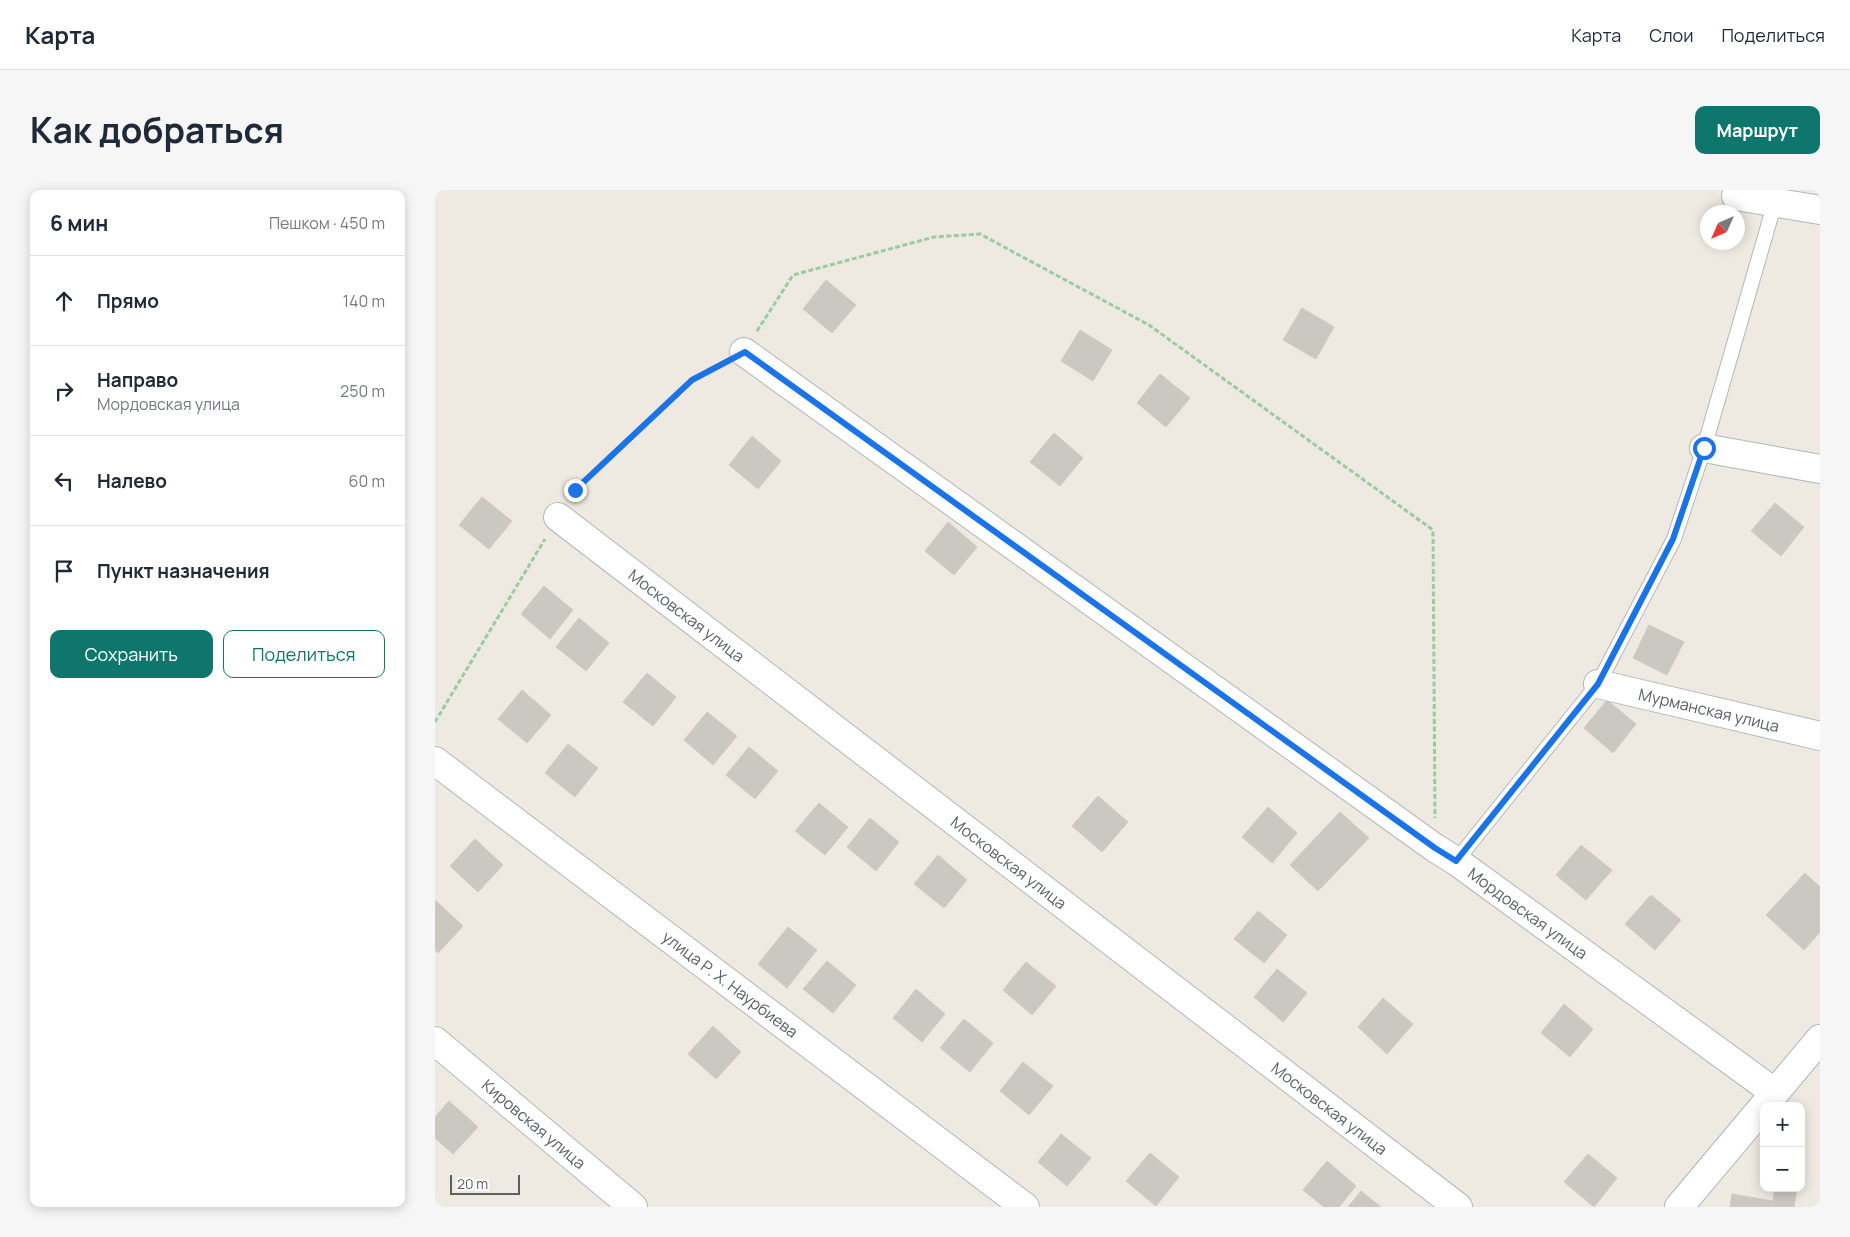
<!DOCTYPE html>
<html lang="ru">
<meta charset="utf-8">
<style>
:root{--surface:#fff;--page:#f6f6f7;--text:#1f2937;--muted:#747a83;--line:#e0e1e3;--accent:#0f766e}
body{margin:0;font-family:Manrope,sans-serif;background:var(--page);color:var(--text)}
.controls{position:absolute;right:15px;bottom:15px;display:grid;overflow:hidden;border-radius:10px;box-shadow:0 2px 12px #0003}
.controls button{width:45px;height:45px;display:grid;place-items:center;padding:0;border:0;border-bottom:1px solid var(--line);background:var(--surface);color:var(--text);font:25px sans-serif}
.compass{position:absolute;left:1265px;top:15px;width:45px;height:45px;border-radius:50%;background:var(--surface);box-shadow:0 2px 12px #0003;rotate:225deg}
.scale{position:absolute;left:15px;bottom:12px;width:70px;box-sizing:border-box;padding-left:5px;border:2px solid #5a6064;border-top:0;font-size:14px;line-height:18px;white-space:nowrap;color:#5a6064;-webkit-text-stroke:4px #fff;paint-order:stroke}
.stop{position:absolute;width:15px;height:15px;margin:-11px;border:4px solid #1a73e8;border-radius:50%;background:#fff}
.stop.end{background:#1a73e8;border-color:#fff;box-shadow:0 1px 5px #0008}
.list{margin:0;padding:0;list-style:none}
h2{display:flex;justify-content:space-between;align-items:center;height:65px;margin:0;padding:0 20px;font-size:21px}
h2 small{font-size:16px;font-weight:400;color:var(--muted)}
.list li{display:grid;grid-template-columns:32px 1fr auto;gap:15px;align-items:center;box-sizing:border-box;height:90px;padding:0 20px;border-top:1px solid var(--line)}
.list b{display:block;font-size:19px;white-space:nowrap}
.list p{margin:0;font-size:16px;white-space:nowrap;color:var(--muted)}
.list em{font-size:16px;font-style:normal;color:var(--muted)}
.actions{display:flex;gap:10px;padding:15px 20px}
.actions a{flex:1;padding:11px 0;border:1px solid var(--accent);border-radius:10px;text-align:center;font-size:18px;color:var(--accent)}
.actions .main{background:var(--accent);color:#fff}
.icon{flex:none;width:28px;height:28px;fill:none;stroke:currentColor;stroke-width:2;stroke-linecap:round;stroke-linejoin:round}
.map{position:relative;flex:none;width:1385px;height:1017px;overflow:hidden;border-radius:10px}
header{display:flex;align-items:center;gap:30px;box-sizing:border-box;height:70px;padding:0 25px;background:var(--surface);border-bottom:1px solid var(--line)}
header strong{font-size:24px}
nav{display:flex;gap:28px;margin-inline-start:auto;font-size:18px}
.intro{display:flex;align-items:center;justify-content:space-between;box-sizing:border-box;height:120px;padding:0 30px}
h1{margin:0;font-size:35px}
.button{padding:12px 22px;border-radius:10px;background:var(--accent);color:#fff;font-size:18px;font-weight:700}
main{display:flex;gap:30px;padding:0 30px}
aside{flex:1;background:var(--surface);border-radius:10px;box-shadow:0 2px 12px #0003}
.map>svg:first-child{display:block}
</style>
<header>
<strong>Карта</strong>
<nav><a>Карта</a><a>Слои</a><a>Поделиться</a></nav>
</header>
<div class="intro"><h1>Как добраться</h1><a class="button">Маршрут</a></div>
<main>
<aside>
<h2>6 мин<small>Пешком · 450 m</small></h2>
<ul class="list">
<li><svg class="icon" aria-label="ahead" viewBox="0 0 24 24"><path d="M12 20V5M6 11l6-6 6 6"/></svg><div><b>Прямо</b></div><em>140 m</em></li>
<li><svg class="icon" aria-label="right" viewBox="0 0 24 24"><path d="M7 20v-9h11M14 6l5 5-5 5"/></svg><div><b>Направо</b><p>Мордовская улица</p></div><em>250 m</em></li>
<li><svg class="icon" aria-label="left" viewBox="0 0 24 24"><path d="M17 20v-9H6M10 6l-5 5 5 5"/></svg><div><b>Налево</b></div><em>60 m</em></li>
<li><svg class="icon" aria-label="arrive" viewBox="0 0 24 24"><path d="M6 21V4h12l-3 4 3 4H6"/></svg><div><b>Пункт назначения</b></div></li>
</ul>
<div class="actions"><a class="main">Сохранить</a><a>Поделиться</a></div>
</aside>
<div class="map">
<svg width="1385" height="1017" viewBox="0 0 1385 1017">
<rect width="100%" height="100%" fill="#eeeae2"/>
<g fill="#cbc7c1" stroke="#d3cac0">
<path d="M391 90 421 115 397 143 368 119Z"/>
<path d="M867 118 899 137 881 169 848 150Z"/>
<path d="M645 140 677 160 658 191 626 171Z"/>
<path d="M725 184 755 208 731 237 702 213Z"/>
<path d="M619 243 648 268 625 296 595 272Z"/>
<path d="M317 246 346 271 323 299 294 275Z"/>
<path d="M47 307 77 331 54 359 24 335Z"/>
<path d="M1340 313 1369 337 1346 366 1316 341Z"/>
<path d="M513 332 542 357 519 385 490 361Z"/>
<path d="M109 396 138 420 115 449 86 424Z"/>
<path d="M144 428 174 453 151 481 121 457Z"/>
<path d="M1214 435 1249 452 1232 485 1198 468Z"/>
<path d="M212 483 241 507 218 536 188 512Z"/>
<path d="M87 500 116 525 92 553 63 529Z"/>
<path d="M1172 510 1201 534 1178 563 1149 538Z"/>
<path d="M272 522 302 546 278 575 249 550Z"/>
<path d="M133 554 163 578 140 607 110 583Z"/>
<path d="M314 557 343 581 320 609 291 585Z"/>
<path d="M663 606 693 632 667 662 637 636Z"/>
<path d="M384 613 413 637 390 665 360 641Z"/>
<path d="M833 617 862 643 837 673 807 647Z"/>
<path d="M905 622 934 648 883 701 855 675Z"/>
<path d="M435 628 464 652 441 681 412 657Z"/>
<path d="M40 649 68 675 43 702 15 676Z"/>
<path d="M1146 655 1177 680 1151 710 1121 685Z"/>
<path d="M503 665 532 690 509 718 479 694Z"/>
<path d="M1370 683 1385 697V742L1369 760 1331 725Z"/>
<path d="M1216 705 1246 730 1220 760 1190 734Z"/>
<path d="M0 710 28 736 3 763 0 760Z"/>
<path d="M823 721 852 745 829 773 799 749Z"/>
<path d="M353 737 382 760 352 798 323 774Z"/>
<path d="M392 771 421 795 398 823 368 799Z"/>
<path d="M591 772 621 796 597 825 568 800Z"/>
<path d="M842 779 872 803 848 832 819 807Z"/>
<path d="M481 799 510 824 487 852 458 828Z"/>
<path d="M948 808 978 834 952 864 923 837Z"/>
<path d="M1129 814 1158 839 1135 867 1106 843Z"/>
<path d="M529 829 558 853 535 882 505 858Z"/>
<path d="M278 836 306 862 281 889 253 864Z"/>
<path d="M588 872 618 896 594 925 565 901Z"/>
<path d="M14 911 43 937 18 964 0 948V927Z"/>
<path d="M626 944 656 968 632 996 603 972Z"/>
<path d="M715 963 744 987 721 1016 691 991Z"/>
<path d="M1153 964 1182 988 1159 1017 1129 992Z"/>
<path d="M892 971 921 996 904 1017H889L868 1000Z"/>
<path d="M1340 998H1362L1359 1017H1295L1297 1004 1338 1011Z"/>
<path d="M926 1001 946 1017H913Z"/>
</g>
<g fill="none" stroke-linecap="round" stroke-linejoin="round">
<defs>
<path id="lane" d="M1021 671 1163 494 1239 349 1269 258 1340 12"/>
<g id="street">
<path d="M1301 6 1385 20"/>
<path id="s1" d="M309 162 1000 658 1021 671 1339 902"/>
<path d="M1269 258 1385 279"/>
<path id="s2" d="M123 327 1023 1017"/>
<path id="s3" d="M1163 494 1385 546"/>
<path id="s4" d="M0 571 590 1017"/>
<path id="s5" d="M0 851 198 1017"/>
</g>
<path id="secondary" d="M1244 1017 1385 849"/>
</defs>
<use href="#lane" stroke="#b3b6ba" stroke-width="16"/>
<use href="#street" stroke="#b3b6ba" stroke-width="30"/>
<use href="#secondary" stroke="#b1b7bb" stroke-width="30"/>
<g stroke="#99cda0" stroke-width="3" stroke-dasharray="5 2.5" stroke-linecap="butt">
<path d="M322 141 358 85 499 47 545 44 714 135 998 340 1000 628"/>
<path d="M135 307 140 300 257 190 287 173"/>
<path d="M0 532 110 349"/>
</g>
<use href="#lane" stroke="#fff" stroke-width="14"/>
<use href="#street" stroke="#fff" stroke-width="28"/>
<use href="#secondary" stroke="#fff" stroke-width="28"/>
</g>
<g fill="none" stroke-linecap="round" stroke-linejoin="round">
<path stroke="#1a73e8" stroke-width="6" d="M140 300 257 190 310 162 1000 658 1021 671 1163 494 1238 349 1269 258"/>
</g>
<g text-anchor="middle" stroke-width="4" stroke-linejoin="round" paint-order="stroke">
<g font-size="16" fill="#5a6064" stroke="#fff">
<text dy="6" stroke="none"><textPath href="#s2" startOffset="162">Московская улица</textPath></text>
<text dy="6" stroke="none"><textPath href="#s3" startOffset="114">Мурманская улица</textPath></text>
<text dy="6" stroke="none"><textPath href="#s2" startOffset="568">Московская улица</textPath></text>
<text dy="6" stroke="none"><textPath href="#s1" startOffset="964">Мордовская улица</textPath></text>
<text dy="6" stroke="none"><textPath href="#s4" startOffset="370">улица Р. Х. Наурбиева</textPath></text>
<text dy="6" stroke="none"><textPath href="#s2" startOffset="972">Московская улица</textPath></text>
<text dy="6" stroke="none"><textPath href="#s5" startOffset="129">Кировская улица</textPath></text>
</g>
</g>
</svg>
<div class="controls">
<button>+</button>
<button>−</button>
</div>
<svg class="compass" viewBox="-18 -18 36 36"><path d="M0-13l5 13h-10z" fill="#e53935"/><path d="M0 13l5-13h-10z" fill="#747a83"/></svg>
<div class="scale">20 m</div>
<div class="stop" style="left:1269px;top:258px"></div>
<div class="stop end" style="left:140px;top:300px"></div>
</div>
</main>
